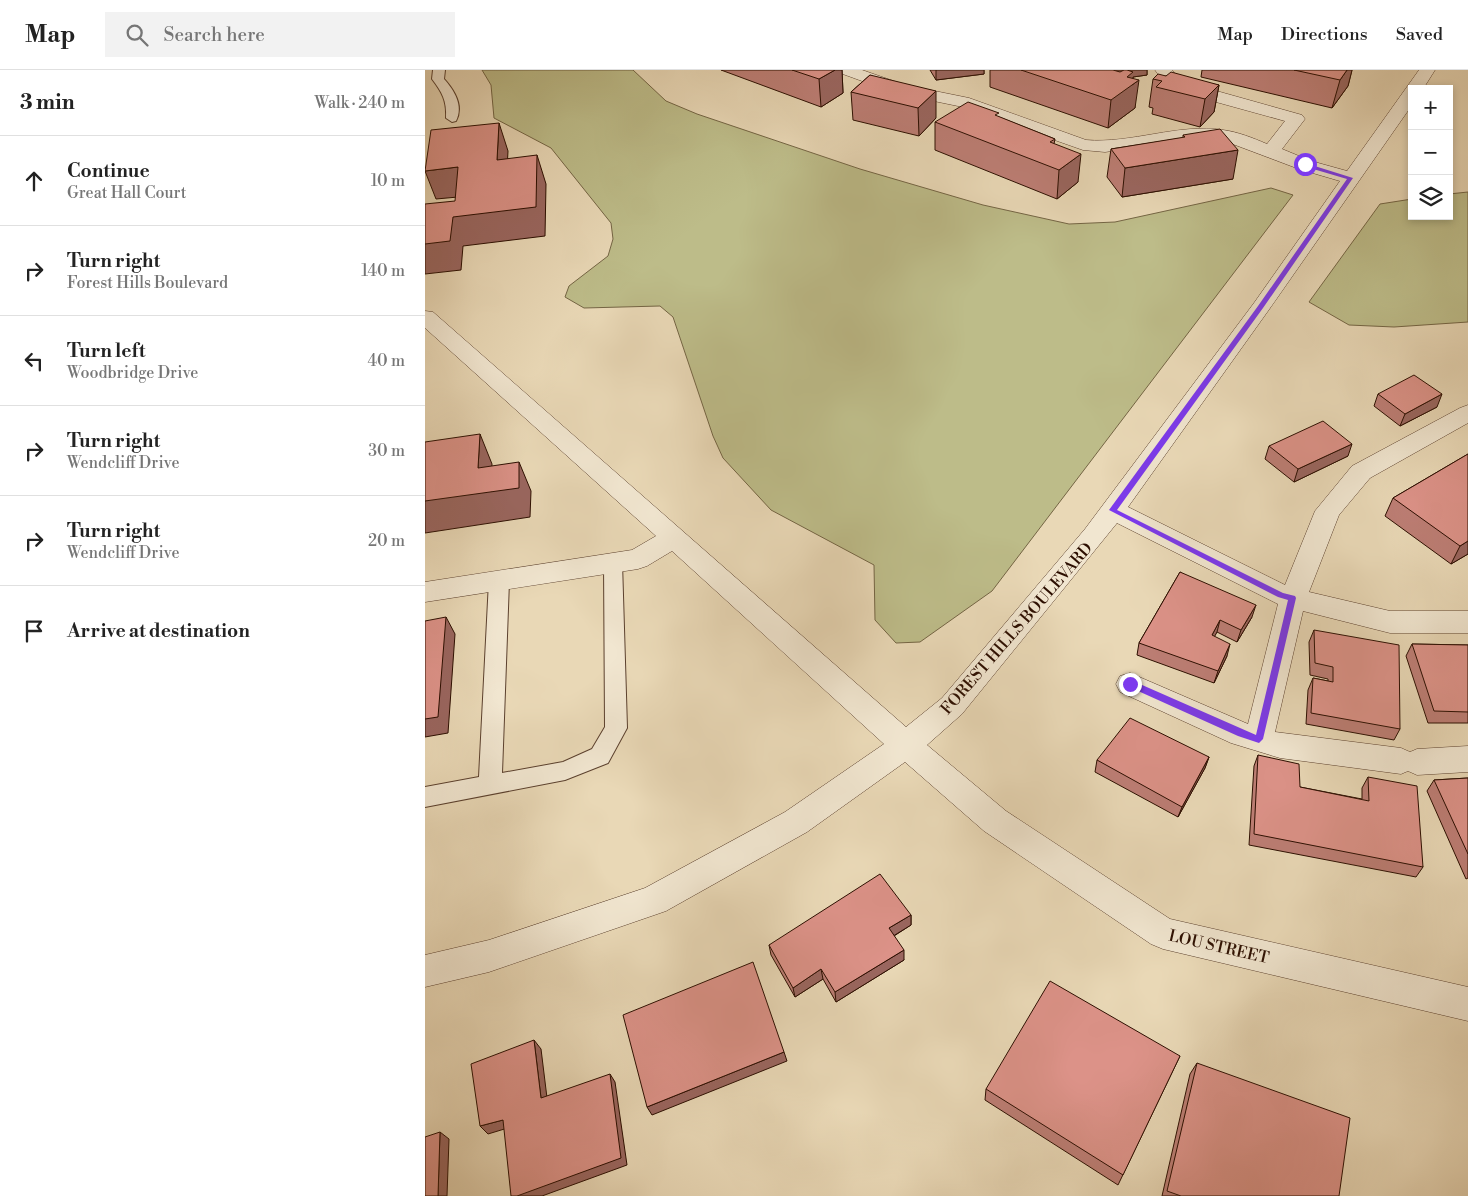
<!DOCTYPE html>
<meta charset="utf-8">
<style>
:root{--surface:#fff;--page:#f2f2f2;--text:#222;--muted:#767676;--line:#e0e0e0}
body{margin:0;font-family:"Libre Bodoni",serif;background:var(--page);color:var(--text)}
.controls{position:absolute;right:15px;top:15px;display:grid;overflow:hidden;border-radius:0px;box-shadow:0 2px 8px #0003}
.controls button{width:45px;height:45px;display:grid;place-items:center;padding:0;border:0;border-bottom:1px solid var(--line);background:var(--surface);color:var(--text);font:25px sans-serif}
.stop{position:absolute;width:15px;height:15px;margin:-11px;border:4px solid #7c3aed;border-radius:50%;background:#fff}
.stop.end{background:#7c3aed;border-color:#fff;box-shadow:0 1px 5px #0008}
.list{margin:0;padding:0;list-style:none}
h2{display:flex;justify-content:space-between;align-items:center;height:65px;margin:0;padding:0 20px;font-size:21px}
h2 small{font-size:16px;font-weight:400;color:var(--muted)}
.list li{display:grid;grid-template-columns:32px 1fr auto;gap:15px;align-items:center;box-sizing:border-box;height:90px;padding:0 20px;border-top:1px solid var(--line)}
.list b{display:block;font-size:19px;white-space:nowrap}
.list p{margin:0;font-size:16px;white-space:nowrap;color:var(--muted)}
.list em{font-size:16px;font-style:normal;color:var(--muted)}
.icon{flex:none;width:28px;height:28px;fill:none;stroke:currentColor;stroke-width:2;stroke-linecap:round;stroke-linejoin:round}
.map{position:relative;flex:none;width:1043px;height:1126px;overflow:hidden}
header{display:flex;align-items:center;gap:30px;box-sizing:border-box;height:70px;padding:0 25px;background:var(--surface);border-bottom:1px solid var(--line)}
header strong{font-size:24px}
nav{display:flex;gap:28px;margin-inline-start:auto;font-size:18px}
.search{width:350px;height:45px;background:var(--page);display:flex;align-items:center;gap:12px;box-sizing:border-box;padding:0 18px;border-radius:0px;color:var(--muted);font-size:19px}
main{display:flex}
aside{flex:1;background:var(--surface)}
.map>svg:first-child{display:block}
</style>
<header>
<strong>Map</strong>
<div class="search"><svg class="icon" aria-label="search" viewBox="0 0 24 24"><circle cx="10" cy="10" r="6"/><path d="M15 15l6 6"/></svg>Search here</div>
<nav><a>Map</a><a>Directions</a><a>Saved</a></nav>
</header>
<main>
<aside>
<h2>3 min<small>Walk · 240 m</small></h2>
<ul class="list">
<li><svg class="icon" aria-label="ahead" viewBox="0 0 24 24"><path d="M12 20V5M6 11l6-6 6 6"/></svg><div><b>Continue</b><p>Great Hall Court</p></div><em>10 m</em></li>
<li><svg class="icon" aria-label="right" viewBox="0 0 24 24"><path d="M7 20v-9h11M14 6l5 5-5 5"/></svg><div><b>Turn right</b><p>Forest Hills Boulevard</p></div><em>140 m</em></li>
<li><svg class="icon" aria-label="left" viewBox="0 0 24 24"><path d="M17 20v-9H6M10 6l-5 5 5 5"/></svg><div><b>Turn left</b><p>Woodbridge Drive</p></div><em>40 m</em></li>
<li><svg class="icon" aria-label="right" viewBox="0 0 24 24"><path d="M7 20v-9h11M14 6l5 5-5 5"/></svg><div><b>Turn right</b><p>Wendcliff Drive</p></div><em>30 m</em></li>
<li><svg class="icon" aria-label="right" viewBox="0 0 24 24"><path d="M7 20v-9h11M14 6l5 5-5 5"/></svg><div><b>Turn right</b><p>Wendcliff Drive</p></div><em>20 m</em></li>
<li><svg class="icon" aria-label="arrive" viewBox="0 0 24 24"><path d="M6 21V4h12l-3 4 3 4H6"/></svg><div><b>Arrive at destination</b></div></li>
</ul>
</aside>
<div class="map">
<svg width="1043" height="1126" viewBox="0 0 1043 1126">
<rect width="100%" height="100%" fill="#e9d8b6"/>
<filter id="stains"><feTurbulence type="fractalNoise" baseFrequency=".004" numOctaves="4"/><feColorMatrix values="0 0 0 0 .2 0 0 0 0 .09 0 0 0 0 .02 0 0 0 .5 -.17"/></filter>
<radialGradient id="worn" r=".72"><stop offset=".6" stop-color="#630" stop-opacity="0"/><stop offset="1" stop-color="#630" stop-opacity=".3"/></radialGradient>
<g fill="#bdbc89" stroke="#746544">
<path d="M57 0H208L241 31 272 44 435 99 558 135 644 154 690 152 846 118 868 125 567 521 495 572 471 573 450 550 449 495 346 440 298 388 288 366 248 247 235 236 159 238 140 227 144 216 183 186 188 169 186 153 126 78 69 48 66 15Z"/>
<path d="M1043 122V252L969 257 924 255 884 232 955 134 987 129V146H1024V124Z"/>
</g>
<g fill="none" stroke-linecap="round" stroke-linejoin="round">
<defs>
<g id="lane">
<path d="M8 0H20L19 9C29 20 39 36 31 51L27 52 21 48C22 31 17 22 7 9Z"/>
<path d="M188 485 195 487 197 492 202 658 183 693 140 710 0 737V717L54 707 64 511 67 506 74 504 81 506 84 511 77 703 138 692 167 679 180 657 179 492 181 487Z"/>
</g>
<path id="street" d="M413 0H437L480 15 544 28 661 70C706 74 754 53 798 60 813 62 828 68 842 74L860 51 744 19 730 0H747L756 11 877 45 880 49 857 79 886 91 922 101 994 0H1010L998 19H987V35L843 241 703 437 860 515 890 441 927 396 1035 338 1043 335V353L945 408 914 445 884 522 965 541H1043V563H965L878 541 850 662 976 678 985 682 992 679 1043 676V702L992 705 983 701 976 704 855 688 806 673 695 622 691 614 695 606 705 603 823 654 853 534 692 453 537 644 502 675 581 741 745 849 1043 917V951L738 879 726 874 559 761 480 692 382 762 241 841 64 902 0 917V885L64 870 220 818 360 742 459 674 247 481 222 496 213 499 0 532V512L207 480 231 466 0 258V241L8 242 481 657 517 628 660 459 829 233 915 111 874 99 797 70 775 69 680 82 658 80 533 36 470 23 415 3Z"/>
</defs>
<use href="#lane" stroke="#5b402e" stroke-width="2"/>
<use href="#street" stroke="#5b402e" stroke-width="1"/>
<use href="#lane" fill="#f1e6d0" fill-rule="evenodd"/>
<use href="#street" fill="#f1e6d0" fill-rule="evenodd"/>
</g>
<g fill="#bd7e75" stroke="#2c0e00">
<path d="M296 0H417L418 23 396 37Z"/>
<path d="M505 0H559V4L511 10Z"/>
<path d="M565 0H722V5L708 7 710 38 683 58 565 17Z"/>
<path d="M777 0H927L923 16 907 38 776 7Z"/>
<path d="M445 5 511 48 494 66 428 50 426 22Z"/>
<path d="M741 6 794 15 789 42 775 57 727 44 728 38 724 37 728 9Z"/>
<path d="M574 47 630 69 629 74 653 112 632 129 510 80V52Z"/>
<path d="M758 65 808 109 697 127 682 107 686 79 758 68Z"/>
<path d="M953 324 1012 337 975 356 949 336Z"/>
<path d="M844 376 923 386 869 412 840 389Z"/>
<path d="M1043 384V484L1026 494 960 446 968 428Z"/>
<path d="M755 502 827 547 812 572 792 562 789 566 802 586 789 613 712 585 714 573Z"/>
<path d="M889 560 975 659 969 670 881 654 883 620 888 608 903 611V609L885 605 884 572Z"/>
<path d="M987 574 1043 575V653H1003L981 586Z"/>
<path d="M833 685 875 717 937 729V718L943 707 998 797 991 807 824 775 829 696Z"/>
<path d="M784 687 780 698 753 747 670 702 672 690Z"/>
<path d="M1043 708V808L1041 809 1002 721 1009 710Z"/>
<path d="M486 845V855L469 866 479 890 411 932 398 909 370 927 346 885 344 875Z"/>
<path d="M755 986 693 1115 560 1030 561 1019Z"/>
<path d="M772 993 914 1126H737L765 1004Z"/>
</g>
<g fill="#9a665f" stroke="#2c0e00">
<path d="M410 0H417L418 23 396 37 394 9Z"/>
<path d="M511 0H559V4L511 10Z"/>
<path d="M673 0H722V5L708 7 707 15 714 10 710 38 683 58 686 30Z"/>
<path d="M922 0H927L923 16 907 38 915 10Z"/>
<path d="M794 15 789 42 775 57 780 29Z"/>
<path d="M511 21V48L494 66 493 38Z"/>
<path d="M74 53 83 81 81 118 72 90Z"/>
<path d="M813 80 808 109 697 127 700 98Z"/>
<path d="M656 84 653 112 632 129 634 100Z"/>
<path d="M112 85 121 114 120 166 38 176 36 200 0 204V174L28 147Z"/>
<path d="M33 97 44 126 11 129 0 101Z"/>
<path d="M1017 324 1012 337 975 356 980 344Z"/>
<path d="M55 364 67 394 66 422 94 392 106 421 105 447 0 463V431L53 398Z"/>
<path d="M927 374 923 386 869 412 873 399Z"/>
<path d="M1043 471V484L1026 494 1035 476Z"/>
<path d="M831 535 827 547 812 572 816 560Z"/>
<path d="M21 547 30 564 23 663 0 667V649Z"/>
<path d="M795 550 792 562 784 577 787 565Z"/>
<path d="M805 574 802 586 789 613 793 601Z"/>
<path d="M784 687 780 698 753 747 757 737Z"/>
<path d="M486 845V855L465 868 464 858Z"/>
<path d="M479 880V890L411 932 410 922Z"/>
<path d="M396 899 398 909 370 927 368 918Z"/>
<path d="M109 970 116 979 123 1036 116 1028Z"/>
<path d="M359 982 362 991 227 1045 222 1037Z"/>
<path d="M185 1004 190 1012 202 1095 117 1126H92Z"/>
<path d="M78 1050 86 1057 63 1064 55 1056Z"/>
<path d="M15 1062 24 1069 22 1126H13Z"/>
</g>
<g fill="#dc9288" stroke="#2c0e00">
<path d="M367 0H410L394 9Z"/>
<path d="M596 0H688L695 2 699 0H702L708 2 702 7 714 10 686 30Z"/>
<path d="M869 0H922L915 10Z"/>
<path d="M746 2 794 15 780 29 731 17 737 11 728 9 733 4 741 6Z"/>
<path d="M445 5 511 21 493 38 426 22Z"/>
<path d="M543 32 574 43 570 45 630 69 625 72 656 84 634 100 510 52Z"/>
<path d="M74 53 72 90 112 85 111 137 28 147 25 171 0 174V134L30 131 33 97 0 101 6 60Z"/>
<path d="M795 59 813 80 700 98 686 79 760 67 758 65Z"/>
<path d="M989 305 1017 324 980 344 953 324Z"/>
<path d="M898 351 927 374 873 399 844 376Z"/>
<path d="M55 364 53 398 94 392V418L0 431V372Z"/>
<path d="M1043 384V471L1035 476 968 428Z"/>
<path d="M755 502 831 535 816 560 795 550 787 565 805 574 793 601 714 573Z"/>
<path d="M21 547 13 647 0 649V551Z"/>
<path d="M889 560 974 575 975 659 886 643 888 608 908 612V597L890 593Z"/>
<path d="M987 574 1043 575V642L1009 641Z"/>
<path d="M705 648 784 687 757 737 672 690Z"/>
<path d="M833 685 874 694 875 717 944 731 943 707 992 716 998 797 829 764Z"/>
<path d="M1043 708V784L1009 710Z"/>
<path d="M455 804 486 845 464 858 479 880 410 922 396 899 368 918 344 875Z"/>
<path d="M328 892 359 982 222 1037 198 945Z"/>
<path d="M625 911 755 986 698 1105 561 1019Z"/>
<path d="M109 970 116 1028 185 1004 196 1088 92 1126H86L78 1050 55 1056 46 994Z"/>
<path d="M772 993 925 1048 914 1126H756L742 1121Z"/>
<path d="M15 1062 13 1126H0V1067Z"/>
</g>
<path fill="#7c3aed" d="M880 93 928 108 838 238 692 440 858 523 870 526 871 528 838 669 834 673 813 666 702 616 701 614 705 610 708 611 831 665 863 530 853 527 684 440 833 236 922 109 878 96Z"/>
<g text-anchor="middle" stroke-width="5" stroke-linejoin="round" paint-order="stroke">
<g font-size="16" fill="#2c0e00" stroke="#f1e6d0">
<text transform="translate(591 558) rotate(-49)" y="6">FOREST HILLS BOULEVARD</text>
<text transform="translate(794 876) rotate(13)" y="6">LOU STREET</text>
</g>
</g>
<rect width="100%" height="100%" filter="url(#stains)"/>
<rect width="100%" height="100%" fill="url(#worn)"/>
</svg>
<div class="controls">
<button>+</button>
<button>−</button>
<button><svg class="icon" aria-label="layers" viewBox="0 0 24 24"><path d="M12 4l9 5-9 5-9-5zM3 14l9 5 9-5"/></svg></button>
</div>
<div class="stop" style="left:880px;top:94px"></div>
<div class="stop end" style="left:705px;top:614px"></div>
</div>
</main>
